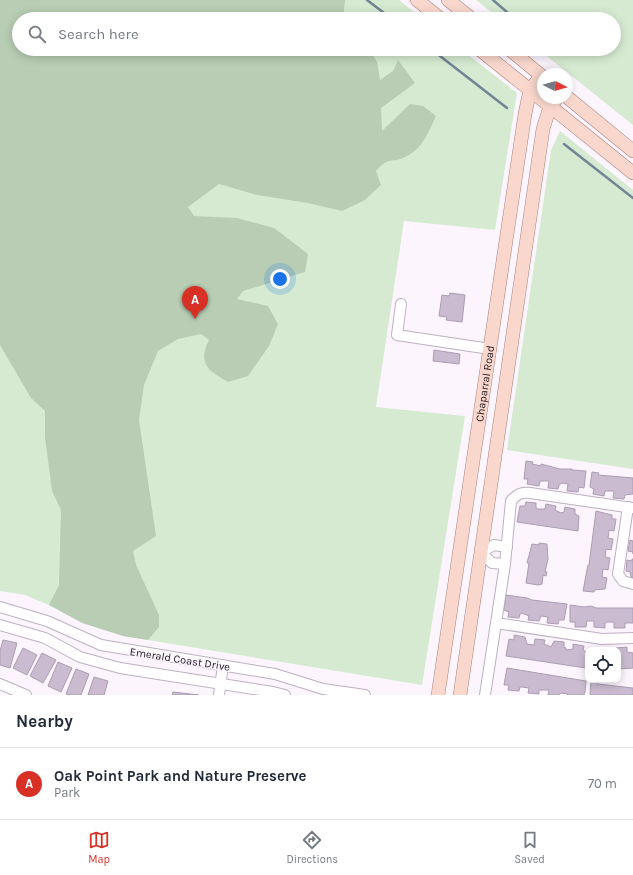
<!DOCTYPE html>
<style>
:root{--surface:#fff;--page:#f2f2f3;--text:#1f2937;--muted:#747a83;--line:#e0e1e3;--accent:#d93025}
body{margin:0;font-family:Karla,sans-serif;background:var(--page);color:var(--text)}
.controls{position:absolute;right:12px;bottom:12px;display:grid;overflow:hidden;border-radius:8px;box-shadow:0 2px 10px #0003}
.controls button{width:36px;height:36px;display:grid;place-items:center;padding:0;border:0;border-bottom:1px solid var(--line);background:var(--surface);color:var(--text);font:20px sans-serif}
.compass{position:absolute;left:537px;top:68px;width:36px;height:36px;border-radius:50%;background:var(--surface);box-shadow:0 2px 10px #0003;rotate:96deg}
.you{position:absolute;left:280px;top:279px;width:14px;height:14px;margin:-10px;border:3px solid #fff;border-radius:50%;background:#1a73e8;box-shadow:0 0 0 6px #1a73e833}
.badge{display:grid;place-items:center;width:26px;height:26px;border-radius:50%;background:var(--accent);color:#fff;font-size:13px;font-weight:700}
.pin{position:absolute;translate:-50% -33px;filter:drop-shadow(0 1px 2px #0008)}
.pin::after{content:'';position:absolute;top:21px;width:14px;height:12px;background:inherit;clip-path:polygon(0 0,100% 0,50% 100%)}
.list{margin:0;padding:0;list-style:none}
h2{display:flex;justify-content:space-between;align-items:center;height:52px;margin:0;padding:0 16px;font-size:17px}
h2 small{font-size:13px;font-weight:400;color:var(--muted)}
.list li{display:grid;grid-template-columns:26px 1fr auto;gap:12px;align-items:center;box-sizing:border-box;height:72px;padding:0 16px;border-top:1px solid var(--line)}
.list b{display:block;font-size:15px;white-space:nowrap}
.list p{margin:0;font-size:13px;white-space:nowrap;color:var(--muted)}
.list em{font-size:13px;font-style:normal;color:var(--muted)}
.icon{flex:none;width:22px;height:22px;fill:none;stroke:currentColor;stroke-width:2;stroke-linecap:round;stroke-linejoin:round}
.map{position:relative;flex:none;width:633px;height:695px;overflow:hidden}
.search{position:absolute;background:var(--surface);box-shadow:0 2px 10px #0003;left:12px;right:12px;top:12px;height:44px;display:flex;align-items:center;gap:10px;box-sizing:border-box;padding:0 14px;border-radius:22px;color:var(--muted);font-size:15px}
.sheet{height:124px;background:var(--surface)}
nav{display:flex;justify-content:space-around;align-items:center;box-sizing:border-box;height:56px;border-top:1px solid var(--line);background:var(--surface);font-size:11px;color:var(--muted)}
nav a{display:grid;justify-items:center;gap:2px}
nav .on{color:var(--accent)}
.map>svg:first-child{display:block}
</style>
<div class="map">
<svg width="633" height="695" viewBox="0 0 633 695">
<rect width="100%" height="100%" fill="#fcf5fe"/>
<g fill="#d6ead1">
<path d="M0 0H399L423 19H19V49H461L517 93 495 230 404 221 376 407 465 416 422 685 123 636 25 595 0 591Z"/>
<path d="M476 0H633V125L538 49H614V19H500Z"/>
<path d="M560 131 633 190V469L507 450 551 150Z"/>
</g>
<path fill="#b8cdb4" d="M0 0H345L343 19H19V49H369L377 62 380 80 393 71 398 60 415 83 381 108 382 131 410 104 423 106 436 116C429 131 422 150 405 157 391 164 390 155 376 171L381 185 365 200 342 211 308 203 257 195 219 184 188 207 194 216 237 218 274 228 308 254 305 272 243 291 237 299 268 306 278 324 269 346 248 376 228 382C209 371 197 364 209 340L201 334 178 339 158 351 144 385 139 420 156 536 133 551 136 565 159 615V627L148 640 123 636 82 623 49 605 59 585 61 510 52 491 45 437V411L31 398 0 345Z"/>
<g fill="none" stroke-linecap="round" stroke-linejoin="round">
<g stroke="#728595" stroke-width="2.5">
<path d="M367 0 392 19"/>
<path d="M493 0 515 19"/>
<path d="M431 49 507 108"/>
<path d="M564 144 633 198"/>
</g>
</g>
<g fill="#cabbd1" stroke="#ab9db2">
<path d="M450 293 465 295 462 322 446 320 447 317 439 316 442 295 449 296Z"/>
<path d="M434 350 460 354 459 364 433 361Z"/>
<path d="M526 461 533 462 532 464 541 466V464L560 469H572V470L586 471 584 488 579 487 578 492 567 491 568 484 562 483 559 485 558 489 548 488 549 481H540L539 486 527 484 528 479H524Z"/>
<path d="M592 472 599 473 598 475 633 478V494L625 495 624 499 613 498 614 491H605L604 496 593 494 594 489 590 487Z"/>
<path d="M526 502 536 503V508L538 509H545L546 504 556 506 555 510 561 513 564 512 565 507 575 509V514L579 516 578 531 517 522 520 506H525Z"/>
<path d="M596 511 612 515V519H616L614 531 609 530 608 538 613 539 611 550 606 549 605 557 610 558 608 570 603 569 602 577 607 578 605 589 594 590V592L583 591 588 565H589Z"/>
<path d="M630 540 633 541V554V552L628 551Z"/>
<path d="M539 543 547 544 548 559 545 572H547L546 576 543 575 542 584 538 585 526 583 529 563H527L532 544 539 545Z"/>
<path d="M632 559H633V578L631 577 630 572 626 571 627 560 632 561Z"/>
<path d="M506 595 527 598 532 600 567 604 564 620H559L558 624 547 623 548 617 541 616 539 621 528 620 529 616 522 613 520 614 519 618 508 617 509 612 504 610Z"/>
<path d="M570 605 584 607 591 606 596 608H633V623H625V628H614V622H607L605 623V628L594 627V621H587L586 627H575V622H570Z"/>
<path d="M514 635 525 637 527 644 534 645 535 639 545 640 544 644 551 647 554 641 564 642V647L566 648V650L573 649V644L584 646 583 650 588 653 586 668 506 656 509 639 514 640Z"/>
<path d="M3 640 17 643 10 668 0 665V651Z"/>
<path d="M627 647V652L633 653V668L618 669V650L616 648Z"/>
<path d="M23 648 37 655 27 675 13 668Z"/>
<path d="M42 653 56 660 43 683 30 676Z"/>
<path d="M58 662 72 668 61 692 48 686Z"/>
<path d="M507 668 586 681 585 692 584 695H567L568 694 561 693 559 695H548L549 690H539V694L528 693 529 688 522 687H520L519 691 508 690 509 685H504Z"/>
<path d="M76 669 89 674 81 695H69L66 694Z"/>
<path d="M94 677 108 681 104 695H88Z"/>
<path d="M591 681 598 682V684L633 688V695H592L590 694Z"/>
<path d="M173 692 199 695H172Z"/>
</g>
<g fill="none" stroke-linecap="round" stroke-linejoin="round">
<defs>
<g id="minor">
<path d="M401 304 397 335 490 349"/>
<path d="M628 507 618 574 623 581 633 584"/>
<path d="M505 564 492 563 481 552 494 545 507 547"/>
<path d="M0 607 47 621 101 645 275 674 323 689 365 695"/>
<path d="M496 623 602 639 633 638"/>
<path d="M0 625 45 638 80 657 120 668 273 692 285 695"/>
<path d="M0 684 26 695"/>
<path d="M219 695 223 665"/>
<path d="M485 695 505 564 511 501C517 494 521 492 530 493L633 508"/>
</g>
<g id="major">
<path d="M417 0 441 19"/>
<path d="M448 0 472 19"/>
<path d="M479 49 633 173"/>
<path d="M509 49 543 77"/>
<path d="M567 97 633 151"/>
<path id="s1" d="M438 695 525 114 530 90 541 76"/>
<path d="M460 695 543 129 550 107 557 98"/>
</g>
</defs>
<use href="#minor" stroke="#beafc4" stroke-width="12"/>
<use href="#major" stroke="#a98279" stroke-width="14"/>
<use href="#minor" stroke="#fff" stroke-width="10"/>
<use href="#major" stroke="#f9d7cc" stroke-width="13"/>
</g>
<g text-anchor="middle" stroke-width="3" stroke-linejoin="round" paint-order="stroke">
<g font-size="11" fill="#1c171e" stroke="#fcf5fe">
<text dy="4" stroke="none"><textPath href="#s1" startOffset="315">Chaparral Road</textPath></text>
<text transform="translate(180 659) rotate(9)" y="4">Emerald Coast Drive</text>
</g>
</g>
</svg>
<div class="controls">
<button><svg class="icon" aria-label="locate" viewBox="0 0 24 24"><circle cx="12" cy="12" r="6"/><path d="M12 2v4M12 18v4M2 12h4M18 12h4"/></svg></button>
</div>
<svg class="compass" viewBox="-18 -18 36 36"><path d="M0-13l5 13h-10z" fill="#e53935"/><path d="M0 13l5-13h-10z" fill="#747a83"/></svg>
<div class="you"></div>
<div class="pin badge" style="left:195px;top:319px">A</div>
<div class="search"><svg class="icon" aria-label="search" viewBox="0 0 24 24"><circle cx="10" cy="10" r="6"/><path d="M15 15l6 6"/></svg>Search here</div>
</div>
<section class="sheet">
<h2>Nearby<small></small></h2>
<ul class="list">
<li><span class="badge">A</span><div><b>Oak Point Park and Nature Preserve</b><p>Park</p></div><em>70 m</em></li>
</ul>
</section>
<nav>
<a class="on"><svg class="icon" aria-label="map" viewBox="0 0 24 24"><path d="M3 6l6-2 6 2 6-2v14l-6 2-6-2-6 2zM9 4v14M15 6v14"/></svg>Map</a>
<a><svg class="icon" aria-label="directions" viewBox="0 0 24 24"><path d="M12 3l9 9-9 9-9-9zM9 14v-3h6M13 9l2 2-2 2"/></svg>Directions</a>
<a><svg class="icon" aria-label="saved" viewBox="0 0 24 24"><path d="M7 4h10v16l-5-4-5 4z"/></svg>Saved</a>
</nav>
